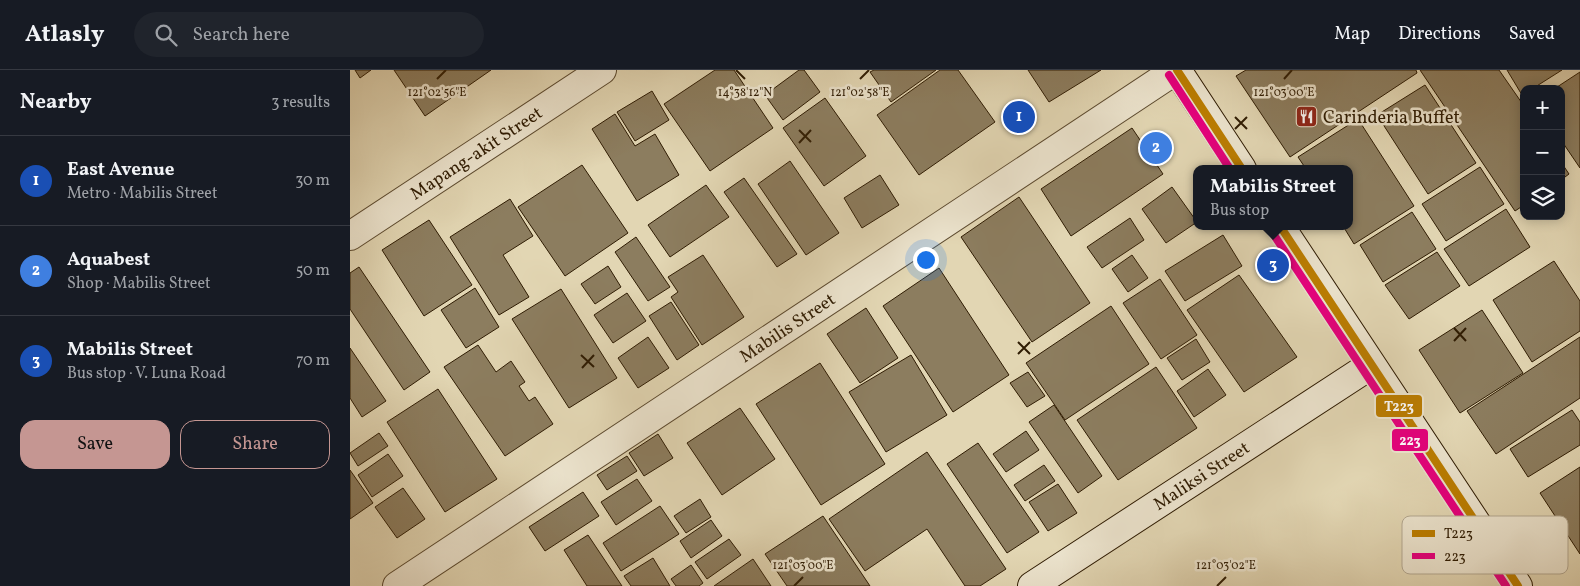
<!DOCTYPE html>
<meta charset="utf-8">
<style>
:root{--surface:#171b24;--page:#20242c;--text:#f1f3f6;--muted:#9ea1a6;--line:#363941;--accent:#c59692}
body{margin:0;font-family:Vollkorn,serif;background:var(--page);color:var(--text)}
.controls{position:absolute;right:15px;top:15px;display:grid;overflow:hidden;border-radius:10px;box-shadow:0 2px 12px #0003}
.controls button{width:45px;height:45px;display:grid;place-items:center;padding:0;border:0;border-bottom:1px solid var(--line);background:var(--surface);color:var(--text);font:25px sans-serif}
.you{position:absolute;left:575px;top:189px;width:18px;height:18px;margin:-12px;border:4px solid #fff;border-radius:50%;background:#1a73e8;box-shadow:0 0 0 8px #1a73e833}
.badge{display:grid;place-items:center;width:32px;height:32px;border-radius:50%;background:var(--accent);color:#fff;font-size:16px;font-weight:700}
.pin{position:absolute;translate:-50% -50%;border:2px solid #fff;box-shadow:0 1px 5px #0006}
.popup{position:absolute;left:843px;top:95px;width:160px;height:65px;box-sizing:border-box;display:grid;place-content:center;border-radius:10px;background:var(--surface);filter:drop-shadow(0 1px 4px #0005);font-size:16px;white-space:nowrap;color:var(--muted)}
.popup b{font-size:19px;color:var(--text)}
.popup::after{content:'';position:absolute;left:50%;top:100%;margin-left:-10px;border:10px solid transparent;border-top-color:var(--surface)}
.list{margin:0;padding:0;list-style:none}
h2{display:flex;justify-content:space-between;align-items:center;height:65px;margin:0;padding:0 20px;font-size:21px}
h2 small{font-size:16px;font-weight:400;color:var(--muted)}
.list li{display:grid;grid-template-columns:32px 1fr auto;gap:15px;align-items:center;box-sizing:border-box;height:90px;padding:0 20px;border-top:1px solid var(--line)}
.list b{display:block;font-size:19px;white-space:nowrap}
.list p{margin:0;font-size:16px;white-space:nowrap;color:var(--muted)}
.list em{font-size:16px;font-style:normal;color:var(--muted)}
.actions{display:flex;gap:10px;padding:15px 20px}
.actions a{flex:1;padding:11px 0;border:1px solid var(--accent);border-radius:15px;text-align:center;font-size:18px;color:var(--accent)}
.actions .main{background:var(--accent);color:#111}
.icon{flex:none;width:28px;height:28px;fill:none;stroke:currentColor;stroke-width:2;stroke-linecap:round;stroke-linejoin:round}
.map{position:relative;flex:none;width:1230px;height:516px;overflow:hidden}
header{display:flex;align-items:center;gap:30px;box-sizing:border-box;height:70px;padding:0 25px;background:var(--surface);border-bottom:1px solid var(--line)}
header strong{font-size:24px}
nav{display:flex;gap:28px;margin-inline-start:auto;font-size:18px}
.search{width:350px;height:45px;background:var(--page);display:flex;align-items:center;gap:12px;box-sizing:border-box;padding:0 18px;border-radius:28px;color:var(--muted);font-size:19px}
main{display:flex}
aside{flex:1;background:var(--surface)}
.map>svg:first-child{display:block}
</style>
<header>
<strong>Atlasly</strong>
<div class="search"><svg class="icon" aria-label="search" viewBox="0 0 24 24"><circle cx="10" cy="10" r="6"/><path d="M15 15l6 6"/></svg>Search here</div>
<nav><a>Map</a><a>Directions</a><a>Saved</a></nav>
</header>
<main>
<aside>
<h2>Nearby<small>3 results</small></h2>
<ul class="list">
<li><span class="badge" style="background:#1a4fb4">1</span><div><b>East Avenue</b><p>Metro · Mabilis Street</p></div><em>30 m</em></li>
<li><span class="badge" style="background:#3f7fe0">2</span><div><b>Aquabest</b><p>Shop · Mabilis Street</p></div><em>50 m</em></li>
<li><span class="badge" style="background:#1a4fb4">3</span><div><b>Mabilis Street</b><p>Bus stop · V. Luna Road</p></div><em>70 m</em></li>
</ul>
<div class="actions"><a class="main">Save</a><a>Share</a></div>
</aside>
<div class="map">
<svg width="1230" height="516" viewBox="0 0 1230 516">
<rect width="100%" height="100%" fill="#e2d6b3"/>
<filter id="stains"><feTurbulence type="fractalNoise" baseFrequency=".004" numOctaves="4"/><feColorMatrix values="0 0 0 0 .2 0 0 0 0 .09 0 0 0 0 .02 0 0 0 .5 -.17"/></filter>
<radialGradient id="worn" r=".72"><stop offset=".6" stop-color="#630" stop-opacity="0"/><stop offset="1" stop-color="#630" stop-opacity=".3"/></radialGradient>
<g fill="#8c7d5f" stroke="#2f1c03">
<path d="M5 0H21L10 8Z"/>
<path d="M44 0H141L75 46Z"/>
<path d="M365 0H384L423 58 360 101 314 34Z"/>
<path d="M449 0H454L470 22 433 50 415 25Z"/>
<path d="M524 0H586L541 32 520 2Z"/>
<path d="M590 0H608L645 52 569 105 527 45Z"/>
<path d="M678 0H751L699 32Z"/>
<path d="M896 0H1066L1067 3 940 87 886 6Z"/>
<path d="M1070 0H1149L1174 36V135L1165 141Z"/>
<path d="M1157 0H1212L1182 19H1174V24L1172 25Z"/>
<path d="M1230 2V98L1211 70V19H1204Z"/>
<path d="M1075 15 1126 93 1078 124 1027 45Z"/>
<path d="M302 21 319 50 285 71 267 42Z"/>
<path d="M475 28 516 86 474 116 433 58Z"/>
<path d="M265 44 285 76 305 64 329 105 287 131 242 59Z"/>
<path d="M1008 49 1064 136 1004 174 993 156H999V99H956L948 87Z"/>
<path d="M782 58 813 104 721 166 691 119Z"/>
<path d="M440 91 489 163 456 185 408 114Z"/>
<path d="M1211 92 1219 104 1211 110Z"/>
<path d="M232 95 278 163 215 206 168 137Z"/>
<path d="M1130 97 1154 134 1096 171 1072 134Z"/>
<path d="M530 105 549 135 512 158 494 128Z"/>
<path d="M394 108 447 184 427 197 374 122Z"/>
<path d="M356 115 379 147 320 187 298 155Z"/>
<path d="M822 117 847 152 816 173 792 139Z"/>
<path d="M669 127 740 233 682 272 611 167Z"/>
<path d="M160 129 183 166 153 185 179 227 149 245 100 167Z"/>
<path d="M1156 139 1180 177 1119 216 1094 179Z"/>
<path d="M1062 142 1086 179 1033 212 1010 175Z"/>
<path d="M780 148 794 170 752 198 737 177Z"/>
<path d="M79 150 122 215 74 246 32 180Z"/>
<path d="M873 165 892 196 835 231 815 201Z"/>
<path d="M286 167 320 217 298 231 265 182Z"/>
<path d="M1087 182 1110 216 1059 249 1035 215Z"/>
<path d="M353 185 394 247 352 275 321 227 328 222 318 207Z"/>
<path d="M782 185 798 208 778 222 762 199Z"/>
<path d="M1204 191 1230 231V261L1182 292 1143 230Z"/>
<path d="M258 196 271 217 245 234 231 214Z"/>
<path d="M9 197 80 302 54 320 0 239V203Z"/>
<path d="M589 198 659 305 603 342 533 236Z"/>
<path d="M889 205 947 287 894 322 837 240Z"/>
<path d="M810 209 847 265 811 289 773 233Z"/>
<path d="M125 218 149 257 116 278 91 240Z"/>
<path d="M211 219 267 308 219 338 162 249Z"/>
<path d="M277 223 296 251 263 273 244 245Z"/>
<path d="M321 232 349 275 327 290 299 246Z"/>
<path d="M761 236 799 294 715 350 676 293Z"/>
<path d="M516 238 548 288 510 313 477 264Z"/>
<path d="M1132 240 1173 303 1110 343 1069 280Z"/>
<path d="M298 267 319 298 288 318 268 288Z"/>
<path d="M1230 267V328L1146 384 1117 341Z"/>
<path d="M846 269 860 292 832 310 817 288Z"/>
<path d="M128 275 146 302 161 291 175 312 169 316 179 331 185 327 203 354 155 386 94 297Z"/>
<path d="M0 278 36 331 12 347 0 328Z"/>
<path d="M561 285 597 345 536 382 499 322Z"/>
<path d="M470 293 535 394 471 435 406 334Z"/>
<path d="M806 297 847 358 768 410 727 350Z"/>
<path d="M858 299 876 325 844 347 827 321Z"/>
<path d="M678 302 695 326 677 337 660 313Z"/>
<path d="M88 319 147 409 95 442 37 352Z"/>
<path d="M704 335 752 406 728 423 679 352Z"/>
<path d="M390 338 425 389 372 425 337 373Z"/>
<path d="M1222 340 1230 352V375L1178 407 1160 379Z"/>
<path d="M676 361 689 380 656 402 643 384Z"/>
<path d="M29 363 38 376 8 396 0 383Z"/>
<path d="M308 364 323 388 294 406 279 383Z"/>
<path d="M628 373 689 462 657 483 597 394Z"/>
<path d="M577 382 656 499 630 516H615L577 459 515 501 479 449Z"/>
<path d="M38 384 53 406 22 427 8 405Z"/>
<path d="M277 386 287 401 257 420 247 405Z"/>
<path d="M694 395 705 411 675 431 664 415Z"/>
<path d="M1230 397V484L1190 423Z"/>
<path d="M0 400 23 433 0 449Z"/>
<path d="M287 409 302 431 266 455 251 432Z"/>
<path d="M708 414 727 443 698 461 679 432Z"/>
<path d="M53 418 75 449 47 468 25 437Z"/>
<path d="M233 422 249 446 195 481 179 457Z"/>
<path d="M350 429 361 447 336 463 324 446Z"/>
<path d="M310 436 329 464 271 501 253 473Z"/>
<path d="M473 446 520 516H437L415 484Z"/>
<path d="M361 450 372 466 341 488 330 471Z"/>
<path d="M238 465 272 516H237L214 480Z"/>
<path d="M379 469 391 485 357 509 345 492Z"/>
<path d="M303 488 320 516H281L274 506Z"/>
<path d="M403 489 421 516H364Z"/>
<path d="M341 495 353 513 349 516H326L321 509Z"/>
</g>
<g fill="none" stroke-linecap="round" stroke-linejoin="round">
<defs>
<g id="street">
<path id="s1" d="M0 166 252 0"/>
<path id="s2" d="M47 516 826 0"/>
</g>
<g id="secondary">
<path d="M827 0 892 99"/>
<path d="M930 156 1168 516"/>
<path id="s3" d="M682 516 1021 295"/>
</g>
</defs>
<use href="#street" stroke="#5c4a2f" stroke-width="30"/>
<use href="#secondary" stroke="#2f1c03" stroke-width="30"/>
<use href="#street" stroke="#ece4ce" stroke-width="28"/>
<use href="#secondary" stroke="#ece4ce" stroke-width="28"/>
<defs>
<g id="bus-1">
<path d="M827 0 892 99"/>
<path d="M930 156 1168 516"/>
</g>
<g id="bus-2">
<path d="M819 5 880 99"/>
<path d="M922 162 1156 516"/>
</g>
</defs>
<use href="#bus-1" stroke="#ece4ce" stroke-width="11"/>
<use href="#bus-2" stroke="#ece4ce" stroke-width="11"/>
<use href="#bus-1" stroke="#bb7d01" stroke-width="8"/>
<use href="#bus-2" stroke="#e5007d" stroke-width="8"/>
</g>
<path fill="none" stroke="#2f1c03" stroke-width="2" d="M386 0 395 9M87 9 96 0M510 9 519 0M934 9 942 0M885 47 897 59M885 59 897 47M449 60 461 72M449 73 461 60M1104 258 1116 271M1104 271 1116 258M668 272 680 284M668 284 680 272M231 285 244 297M232 298 244 285M444 516 453 507M867 516 876 507"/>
<defs>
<symbol id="restaurant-square" viewBox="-11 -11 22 22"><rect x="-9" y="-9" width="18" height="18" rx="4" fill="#8f2418" stroke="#ece4ce"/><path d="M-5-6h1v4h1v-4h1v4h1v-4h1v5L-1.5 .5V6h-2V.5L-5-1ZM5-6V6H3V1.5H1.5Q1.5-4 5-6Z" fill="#fff"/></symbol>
</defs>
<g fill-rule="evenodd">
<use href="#restaurant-square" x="944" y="34" width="25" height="25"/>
</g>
<g text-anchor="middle" stroke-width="5" stroke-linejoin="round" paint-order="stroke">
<g font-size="18" fill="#2f1c03" stroke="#ece4ce" text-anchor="start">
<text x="973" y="53">Carinderia Buffet</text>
</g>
<g font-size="18" fill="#2f1c03" stroke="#ece4ce">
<text dy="6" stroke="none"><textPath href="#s1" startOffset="151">Mapang-akit Street</textPath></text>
<text dy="6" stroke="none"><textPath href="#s2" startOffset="468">Mabilis Street</textPath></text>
<text dy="6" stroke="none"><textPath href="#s3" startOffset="202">Maliksi Street</textPath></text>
</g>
</g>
<rect x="1052" y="446" width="166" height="58" rx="8" fill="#ece4ce" stroke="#b3a891" stroke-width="1"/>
<rect x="1062" y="460" width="23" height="7" fill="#bb7d01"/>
<rect x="1062" y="483" width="23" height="6" fill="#e5007d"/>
<g font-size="14" fill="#2f1c03">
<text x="1094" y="468">T223</text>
<text x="1094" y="491">223</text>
</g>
<g font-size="12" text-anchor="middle" fill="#2f1c03" stroke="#ece4ce" stroke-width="5" stroke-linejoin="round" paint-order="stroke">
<text x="395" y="26">14°38'12"N</text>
<text x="87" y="26">121°02'56"E</text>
<text x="510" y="26">121°02'58"E</text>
<text x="934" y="26">121°03'00"E</text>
<text x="453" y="499">121°03'00"E</text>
<text x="876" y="499">121°03'02"E</text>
</g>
<g stroke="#ece4ce" stroke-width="2">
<rect x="1025" y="324" width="48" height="24" rx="5" fill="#bb7d01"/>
<rect x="1041" y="358" width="38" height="24" rx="5" fill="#e5007d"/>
</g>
<g font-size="14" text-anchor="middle" font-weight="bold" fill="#fff">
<text x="1049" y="341">T223</text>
<text x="1060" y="375">223</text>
</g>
<rect width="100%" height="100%" filter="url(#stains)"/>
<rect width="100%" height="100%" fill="url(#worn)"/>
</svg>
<div class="controls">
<button>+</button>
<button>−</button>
<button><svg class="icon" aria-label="layers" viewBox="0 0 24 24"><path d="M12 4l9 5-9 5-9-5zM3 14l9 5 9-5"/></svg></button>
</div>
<div class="you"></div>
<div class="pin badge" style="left:669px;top:47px;background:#1a4fb4">1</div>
<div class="pin badge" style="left:806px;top:78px;background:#3f7fe0">2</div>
<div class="pin badge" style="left:923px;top:195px;background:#1a4fb4">3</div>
<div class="popup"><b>Mabilis Street</b>Bus stop</div>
</div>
</main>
